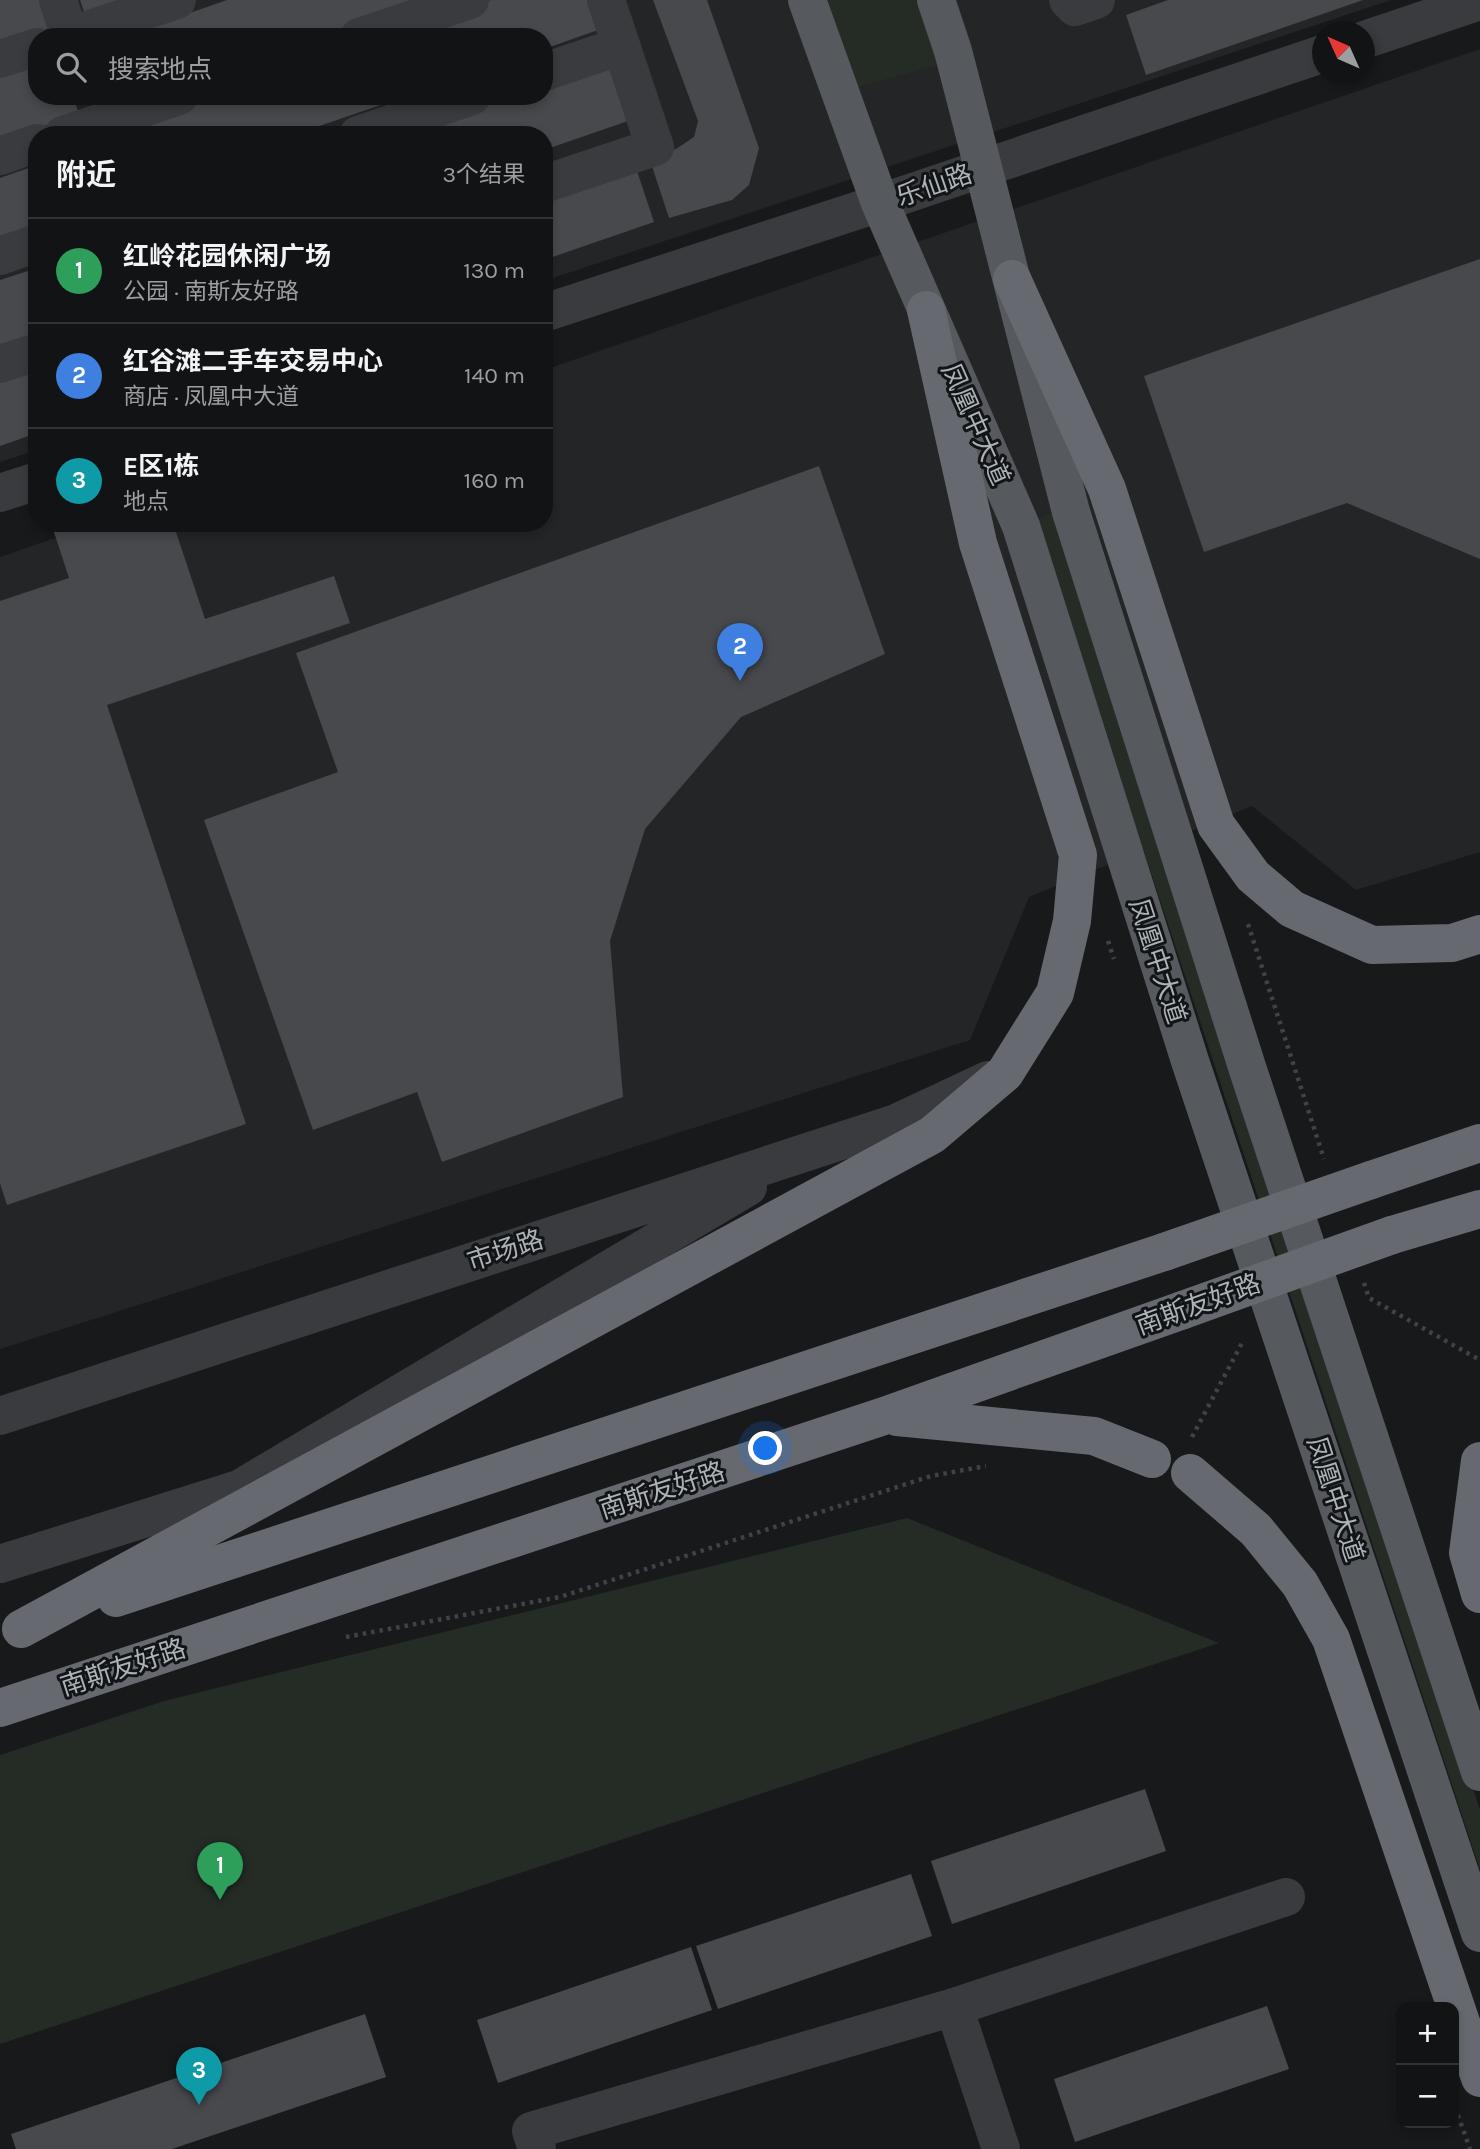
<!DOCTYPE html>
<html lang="zh">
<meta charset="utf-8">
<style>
:root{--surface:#121314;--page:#1b1c1d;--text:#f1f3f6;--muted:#9c9ea0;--line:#313234;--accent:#7c3aed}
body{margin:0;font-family:Karla,"Noto Sans SC",sans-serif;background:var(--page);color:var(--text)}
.controls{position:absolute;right:21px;bottom:21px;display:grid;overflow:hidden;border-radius:14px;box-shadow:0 4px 10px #0003}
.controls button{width:63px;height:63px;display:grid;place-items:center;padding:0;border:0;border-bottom:2px solid var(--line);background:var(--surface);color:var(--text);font:35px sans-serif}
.compass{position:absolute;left:1312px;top:21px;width:63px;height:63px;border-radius:50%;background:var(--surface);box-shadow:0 4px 10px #0003;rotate:315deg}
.you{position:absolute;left:766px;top:1449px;width:24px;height:24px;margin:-18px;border:5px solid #fff;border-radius:50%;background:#1a73e8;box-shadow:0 0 0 10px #1a73e833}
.badge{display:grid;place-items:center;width:46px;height:46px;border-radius:50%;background:var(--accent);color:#fff;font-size:23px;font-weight:700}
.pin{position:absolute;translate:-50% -58px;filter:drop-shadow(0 2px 4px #0008)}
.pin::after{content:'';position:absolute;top:37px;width:24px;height:21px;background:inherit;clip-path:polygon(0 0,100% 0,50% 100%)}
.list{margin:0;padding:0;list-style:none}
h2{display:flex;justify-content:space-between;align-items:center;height:91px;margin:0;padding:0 28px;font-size:30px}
h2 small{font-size:23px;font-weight:400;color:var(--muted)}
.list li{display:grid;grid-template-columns:46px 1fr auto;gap:21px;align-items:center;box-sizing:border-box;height:105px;padding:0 28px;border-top:2px solid var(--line)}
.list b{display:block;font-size:26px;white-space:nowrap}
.list p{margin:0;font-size:23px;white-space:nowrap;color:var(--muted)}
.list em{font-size:23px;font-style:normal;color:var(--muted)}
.icon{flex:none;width:38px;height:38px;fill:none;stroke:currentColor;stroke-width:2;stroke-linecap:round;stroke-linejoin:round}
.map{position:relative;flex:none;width:1480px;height:2149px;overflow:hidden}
.search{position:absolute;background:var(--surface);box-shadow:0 4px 10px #0003;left:28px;top:28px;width:525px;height:77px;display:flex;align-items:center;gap:18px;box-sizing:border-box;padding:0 24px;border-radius:28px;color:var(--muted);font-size:26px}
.panel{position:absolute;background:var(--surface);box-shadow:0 4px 10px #0003;left:28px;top:126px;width:525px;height:406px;border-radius:28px}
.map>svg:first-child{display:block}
</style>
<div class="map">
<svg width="1480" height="2149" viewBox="0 0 1480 2149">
<rect width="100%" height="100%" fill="#18191a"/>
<g fill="#242527" fill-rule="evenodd">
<path d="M0 0H1391L544 281V135H37V450L0 462ZM37 37H544V96H37Z"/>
<path d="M1480 49V852L1356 890 1252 806 1029 897 970 1040 0 1349V557L99 523H544V370Z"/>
</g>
<g fill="#252c25">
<path d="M825 0H923L944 63 854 88Z"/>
<path d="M1054 512 1480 1810V1870L1035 521Z"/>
<path d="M907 1518 1219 1643 0 2044V1755L164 1701Z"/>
</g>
<g fill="#47494d">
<path d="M0 0H50L58 25 0 45Z"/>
<path d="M80 0H145L87 20Z"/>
<path d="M227 0H422L316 37H121Z"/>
<path d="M491 0H592L601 29 544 49V37H385Z"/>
<path d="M653 0H707L759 148 749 185 732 200 669 218 649 157 676 149 694 137 698 121Z"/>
<path d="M1168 0H1363L1146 75 1126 15Z"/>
<path d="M37 61V96H73L79 114 0 141V74Z"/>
<path d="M608 61 628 121 544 150V135H395L506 96H544V83Z"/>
<path d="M209 96H404V97L293 135H137L133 122Z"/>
<path d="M634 162 654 222 544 260V193Z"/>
<path d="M37 165V232L0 244V178Z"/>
<path d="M1480 259V559L1347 503 1204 552 1144 376Z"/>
<path d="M37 268V335L0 347V280Z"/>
<path d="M37 366V433L0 446V379Z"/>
<path d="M819 466 885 654 741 717 645 829 610 941 623 1097 442 1162 417 1092 313 1130 204 820 338 772 296 653Z"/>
<path d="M51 523H173L205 619 334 576 350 623 107 705 246 1124 7 1205 0 1183V601L69 578Z"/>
<path d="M1145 1789 1166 1851 952 1924 931 1861Z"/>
<path d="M911 1874 932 1936 718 2009 696 1946Z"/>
<path d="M691 1947 712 2010 498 2083 477 2020Z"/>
<path d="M1267 2006 1289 2069 1075 2142 1054 2079Z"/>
<path d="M365 2014 386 2077 172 2149H16L11 2134Z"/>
</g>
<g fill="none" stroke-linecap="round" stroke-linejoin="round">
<g stroke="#404246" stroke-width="4.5" stroke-dasharray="3.5 5" stroke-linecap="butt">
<path d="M1248 924 1324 1159"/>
<path d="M1108 941 1114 959"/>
<path d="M1364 1283 1369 1298 1480 1360"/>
<path d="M1192 1437 1242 1343"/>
<path d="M346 1637 560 1597 931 1476 986 1466"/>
<path d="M1455 2107 1470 2149"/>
</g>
<g stroke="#3a3b3f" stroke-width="38">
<path d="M58 0 70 37"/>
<path d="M1068 0 1075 7 1096 0"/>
<path d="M66 37 177 0"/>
<path d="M359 37 470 0"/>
<path d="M1364 40 1480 1"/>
<path d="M0 59 37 47"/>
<path d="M544 72 621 46"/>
<path d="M63 135 179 96"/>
<path d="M358 135 472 96"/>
<path d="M0 156 37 143"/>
<path d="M544 184 655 147 606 0"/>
<path d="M0 256 37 243"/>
<path d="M544 313 880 203 1322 54"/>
<path d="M0 364 37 352"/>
<path d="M0 493 37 481"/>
<path d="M0 1416 896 1123 988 1080"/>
<path d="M0 1564 239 1489 748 1187"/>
<path d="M954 2007 1001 2149"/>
<path d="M537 2149 531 2131 954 2007 1286 1897"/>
</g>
<g stroke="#56595e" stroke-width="38">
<path d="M807 0 880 203 1021 526 1190 1061 1480 1933"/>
<path d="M936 0 953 51 966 101 1071 512 1248 1070 1480 1772"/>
</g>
<g stroke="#666a70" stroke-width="38">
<path d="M1012 279 1107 489 1216 825 1253 876 1292 909 1372 945 1452 943 1480 934"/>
<path d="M1371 1180 1480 1143"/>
<path d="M1392 1235 1480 1209"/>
<path d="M897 1417 1094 1436 1152 1459"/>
<path d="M1480 1461 1468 1553 1480 1594"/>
<path d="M1190 1473 1256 1530 1300 1584 1331 1639 1480 2078"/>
<path d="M116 1598 1164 1252"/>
<path d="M21 1629 932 1135 1005 1073 1055 993 1072 921 1078 855 978 543 926 310"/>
<path d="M0 1708 884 1416 1183 1310"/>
</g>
<g stroke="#666a70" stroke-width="38">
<path d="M1164 1252 1371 1180"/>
<path d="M1183 1310 1392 1235"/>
</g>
</g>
<g text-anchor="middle" stroke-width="6" stroke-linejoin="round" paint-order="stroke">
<g font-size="26" fill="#acb2b9" stroke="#131415">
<text transform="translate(934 185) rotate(-19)" y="9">乐仙路</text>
<text transform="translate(976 424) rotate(66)" y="9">凤凰中大道</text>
<text transform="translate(1158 961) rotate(72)" y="9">凤凰中大道</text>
<text transform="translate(505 1250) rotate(-18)" y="9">市场路</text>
<text transform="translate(1198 1304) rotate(-20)" y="9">南斯友好路</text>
<text transform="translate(662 1490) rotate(-18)" y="9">南斯友好路</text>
<text transform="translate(1336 1499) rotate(72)" y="9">凤凰中大道</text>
<text transform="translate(123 1667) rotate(-18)" y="9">南斯友好路</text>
</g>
</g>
</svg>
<div class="controls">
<button>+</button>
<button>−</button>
</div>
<svg class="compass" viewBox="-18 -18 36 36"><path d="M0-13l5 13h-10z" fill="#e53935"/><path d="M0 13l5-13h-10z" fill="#9c9ea0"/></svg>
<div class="you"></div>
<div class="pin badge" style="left:220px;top:1900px;background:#2e9e5b">1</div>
<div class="pin badge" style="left:740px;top:681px;background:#3f7fe0">2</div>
<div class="pin badge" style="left:199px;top:2105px;background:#0f9aa8">3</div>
<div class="search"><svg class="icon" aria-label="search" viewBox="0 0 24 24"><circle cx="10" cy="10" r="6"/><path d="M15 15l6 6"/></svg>搜索地点</div>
<section class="panel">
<h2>附近<small>3个结果</small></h2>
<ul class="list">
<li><span class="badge" style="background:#2e9e5b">1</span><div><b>红岭花园休闲广场</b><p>公园 · 南斯友好路</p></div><em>130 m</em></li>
<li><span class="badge" style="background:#3f7fe0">2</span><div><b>红谷滩二手车交易中心</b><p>商店 · 凤凰中大道</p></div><em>140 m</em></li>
<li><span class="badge" style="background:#0f9aa8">3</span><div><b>E区1栋</b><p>地点</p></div><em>160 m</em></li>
</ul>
</section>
</div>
